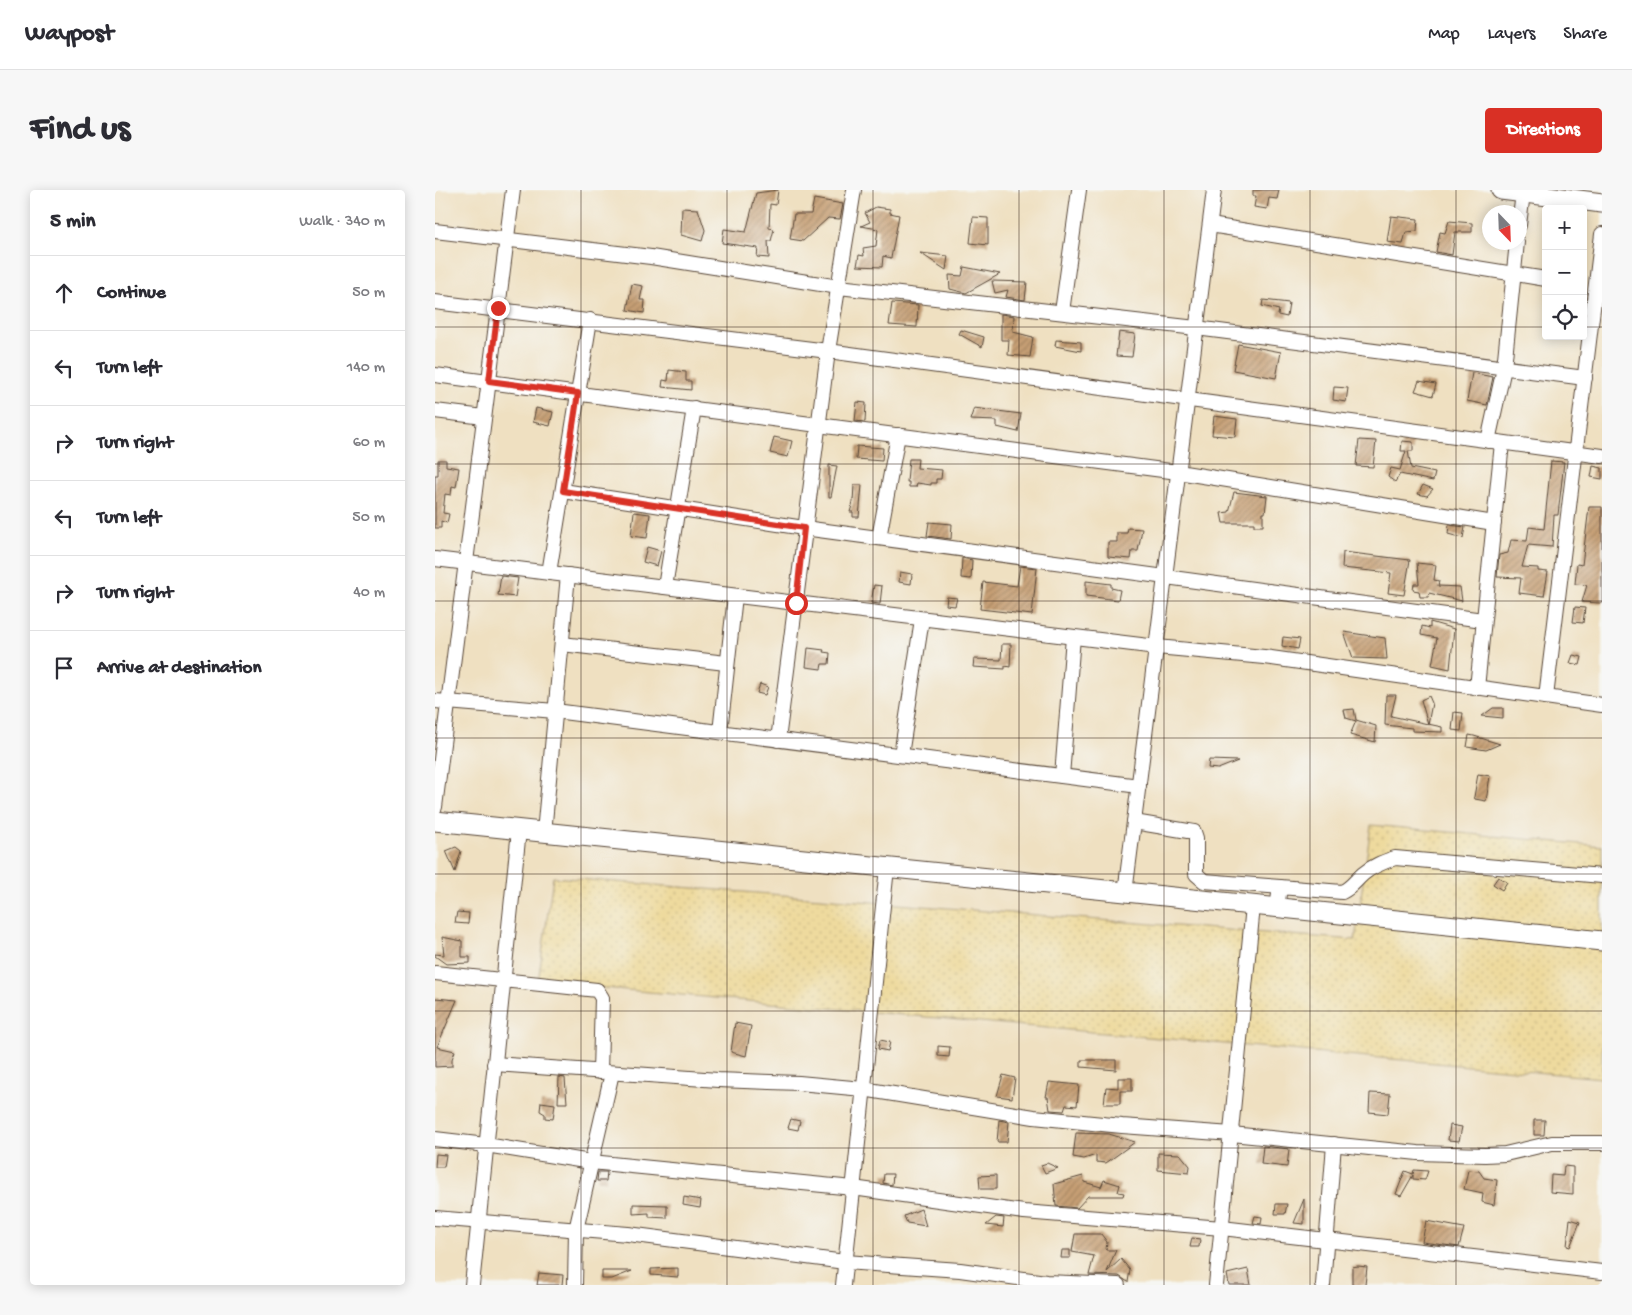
<!DOCTYPE html>
<meta charset="utf-8">
<style>
:root{--surface:#fff;--page:#f7f7f7;--text:#2b2b33;--muted:#7c7c81;--line:#e1e1e2;--accent:#d93025}
body{margin:0;font-family:"Gochi Hand",sans-serif;background:var(--page);color:var(--text)}
.controls{position:absolute;right:15px;top:15px;display:grid;overflow:hidden;border-radius:5px;box-shadow:0 2px 12px #0003}
.controls button{width:45px;height:45px;display:grid;place-items:center;padding:0;border:0;border-bottom:1px solid var(--line);background:var(--surface);color:var(--text);font:25px sans-serif}
.compass{position:absolute;left:1047px;top:15px;width:45px;height:45px;border-radius:50%;background:var(--surface);box-shadow:0 2px 12px #0003;rotate:157deg}
.stop{position:absolute;width:15px;height:15px;margin:-11px;border:4px solid #d93025;border-radius:50%;background:#fff}
.stop.end{background:#d93025;border-color:#fff;box-shadow:0 1px 5px #0008}
.list{margin:0;padding:0;list-style:none}
h2{display:flex;justify-content:space-between;align-items:center;height:65px;margin:0;padding:0 20px;font-size:21px}
h2 small{font-size:16px;font-weight:400;color:var(--muted)}
.list li{display:grid;grid-template-columns:32px 1fr auto;gap:15px;align-items:center;box-sizing:border-box;height:75px;padding:0 20px;border-top:1px solid var(--line)}
.list b{display:block;font-size:19px;white-space:nowrap}
.list em{font-size:16px;font-style:normal;color:var(--muted)}
.icon{flex:none;width:28px;height:28px;fill:none;stroke:currentColor;stroke-width:2;stroke-linecap:round;stroke-linejoin:round}
.map{position:relative;flex:none;width:1167px;height:1095px;overflow:hidden;border-radius:5px}
header{display:flex;align-items:center;gap:30px;box-sizing:border-box;height:70px;padding:0 25px;background:var(--surface);border-bottom:1px solid var(--line)}
header strong{font-size:24px}
nav{display:flex;gap:28px;margin-inline-start:auto;font-size:18px}
.intro{display:flex;align-items:center;justify-content:space-between;box-sizing:border-box;height:120px;padding:0 30px}
h1{margin:0;font-size:35px}
.button{padding:12px 22px;border-radius:5px;background:var(--accent);color:#fff;font-size:18px;font-weight:700}
main{display:flex;gap:30px;padding:0 30px}
aside{flex:1;background:var(--surface);border-radius:5px;box-shadow:0 2px 12px #0003}
.map>svg:first-child{display:block}
</style>
<header>
<strong>Waypost</strong>
<nav><a>Map</a><a>Layers</a><a>Share</a></nav>
</header>
<div class="intro"><h1>Find us</h1><a class="button">Directions</a></div>
<main>
<aside>
<h2>5 min<small>Walk · 340 m</small></h2>
<ul class="list">
<li><svg class="icon" aria-label="ahead" viewBox="0 0 24 24"><path d="M12 20V5M6 11l6-6 6 6"/></svg><div><b>Continue</b></div><em>50 m</em></li>
<li><svg class="icon" aria-label="left" viewBox="0 0 24 24"><path d="M17 20v-9H6M10 6l-5 5 5 5"/></svg><div><b>Turn left</b></div><em>140 m</em></li>
<li><svg class="icon" aria-label="right" viewBox="0 0 24 24"><path d="M7 20v-9h11M14 6l5 5-5 5"/></svg><div><b>Turn right</b></div><em>60 m</em></li>
<li><svg class="icon" aria-label="left" viewBox="0 0 24 24"><path d="M17 20v-9H6M10 6l-5 5 5 5"/></svg><div><b>Turn left</b></div><em>50 m</em></li>
<li><svg class="icon" aria-label="right" viewBox="0 0 24 24"><path d="M7 20v-9h11M14 6l5 5-5 5"/></svg><div><b>Turn right</b></div><em>40 m</em></li>
<li><svg class="icon" aria-label="arrive" viewBox="0 0 24 24"><path d="M6 21V4h12l-3 4 3 4H6"/></svg><div><b>Arrive at destination</b></div></li>
</ul>
</aside>
<div class="map">
<svg width="1167" height="1095" viewBox="0 0 1167 1095">
<defs>
<pattern id="sand-dots" width="8" height="8" patternUnits="userSpaceOnUse" patternTransform="scale(1.25)"><rect width="8" height="8" fill="#eeda9e"/><path d="M2 2h.1M6 6h.1" fill="none" stroke="#cdbb88" stroke-width="1.8" stroke-linecap="round"/></pattern>
<pattern id="building-hatch" width="6" height="6" patternUnits="userSpaceOnUse" patternTransform="scale(1.25)"><rect width="6" height="6" fill="#c69f74"/><path d="M-1 1l2-2M0 6l6-6M5 7l2-2" fill="none" stroke="#a2825f"/></pattern>
</defs>
<rect width="100%" height="100%" fill="#f6f6f2"/>
<filter id="ink" filterUnits="userSpaceOnUse"><feTurbulence type="fractalNoise" baseFrequency=".02" numOctaves="2"/><feDisplacementMap in="SourceGraphic" scale="10" xChannelSelector="R" yChannelSelector="G"/><feConvolveMatrix kernelMatrix="1 2 1 2 8 2 1 2 1" color-interpolation-filters="sRGB"/></filter>
<filter id="wash" filterUnits="userSpaceOnUse"><feTurbulence type="fractalNoise" baseFrequency=".0096" numOctaves="4" result="noise"/><feDisplacementMap in="SourceGraphic" scale="20" xChannelSelector="R" yChannelSelector="G"/><feGaussianBlur stdDeviation="1.12" result="paint"/><feColorMatrix in="noise" values="0 0 0 0 0 0 0 0 0 0 0 0 0 0 0 0 0 1.4 0 .05"/><feComposite in="paint" operator="in"/></filter>
<g filter="url(#wash)">
<rect width="100%" height="100%" fill="#efe0c1"/>
<path fill="url(#sand-dots)" stroke="#94825e" d="M936 635 1167 656V888L103 792 118 687 920 750Z"/>
<g id="blocks">
<g fill="url(#building-hatch)">
<path d="M343 0 341 15 335 14 334 38 339 39 336 51H333L334 68 322 67 323 58 287 53 289 39 311 42 321 3Z"/>
<path d="M818 0H844L842 9 834 8 832 19 819 17 821 6H818Z"/>
<path d="M379 9 408 14 405 29 393 28 368 51 355 49 359 24H376Z"/>
<path d="M441 17 455 19V23L464 25 456 68 448 66 447 77 422 76 424 65 429 66 428 58 441 56 443 39 426 36 435 32 430 23Z"/>
<path d="M247 18 263 19 270 40 267 51 246 45Z"/>
<path d="M956 26 983 29 982 41 971 42 968 54 952 52Z"/>
<path d="M538 27 553 28V55L535 53Z"/>
<path d="M1014 31 1037 33V42H1020L1017 65 1001 62 1005 42 1010 43Z"/>
<path d="M485 63 513 66 511 80Z"/>
<path d="M529 77 565 84 531 103 515 99 514 85 527 86Z"/>
<path d="M557 91 592 92 590 110 571 107 573 100 560 103Z"/>
<path d="M197 94 208 96 205 110H210L209 123 192 120Z"/>
<path d="M828 110 854 113 852 127 843 125 844 120 827 116Z"/>
<path d="M457 113 483 115 482 137 454 135Z"/>
<path d="M566 124 579 126 578 142 598 147 595 167 573 165 574 150H566Z"/>
<path d="M526 140 549 147 547 157 524 144Z"/>
<path d="M684 142 700 144 697 167 681 166Z"/>
<path d="M621 150 646 152V161L620 156Z"/>
<path d="M803 154 846 162 841 188 798 180Z"/>
<path d="M234 180 251 182V191H256V200L227 197 228 190 233 191Z"/>
<path d="M1037 183 1058 187 1052 215 1032 211Z"/>
<path d="M984 191 1001 194 998 206 980 201Z"/>
<path d="M899 197 913 198 911 212 898 210Z"/>
<path d="M422 212 431 213 430 232 420 231Z"/>
<path d="M101 218 118 222 115 236 98 232Z"/>
<path d="M539 218 586 224 583 242 562 237V231L535 230Z"/>
<path d="M779 226 802 229 800 247 777 245Z"/>
<path d="M339 247 357 251 353 267 335 263Z"/>
<path d="M924 250 941 251 938 277 921 276Z"/>
<path d="M967 251 978 252V261H973L976 278 1000 283 998 291 965 284 960 292 953 287 956 278 965 280 971 261H966Z"/>
<path d="M422 256 448 258 447 271 421 269Z"/>
<path d="M474 269H483L482 278 507 280 506 289H501V293H496V295L482 293 481 297H474V292H472Z"/>
<path d="M3 270H11V276L24 278 21 297 17 296 16 305 10 304 8 323 14 324 12 333 6 331V338H0V285H3Z"/>
<path d="M1116 271 1129 272 1123 325H1119L1117 357 1093 355 1087 377 1103 378V381L1113 382 1109 406 1084 403 1086 388 1062 387 1064 365 1073 363 1076 350 1092 351 1094 337 1109 339Z"/>
<path d="M394 275 402 276 396 307H394Z"/>
<path d="M1158 276 1167 278V289L1156 287Z"/>
<path d="M419 295H427L424 327H418V322H415L418 312Z"/>
<path d="M988 295 998 299 992 306 983 304Z"/>
<path d="M799 302 832 306 830 323H828V336H819V333H788L786 323 794 322Z"/>
<path d="M1154 317H1167V413L1147 412 1152 395 1140 394 1142 374 1147 375Z"/>
<path d="M199 322 215 324 212 348 196 346Z"/>
<path d="M494 332 517 334 516 349 492 346Z"/>
<path d="M1014 335 1030 337 1028 348 1013 344Z"/>
<path d="M693 338 707 339 703 361H697L696 369 673 367V352H682V343H692Z"/>
<path d="M212 357 226 361 222 376 208 372Z"/>
<path d="M908 362 975 370 969 405 953 403 956 383 907 378Z"/>
<path d="M527 368 537 370 536 389 526 388Z"/>
<path d="M982 373 1001 375 999 390 1004 391 1003 396 1025 397 1027 411 994 403 993 407H985L984 401 978 400 979 394H984Z"/>
<path d="M585 376 602 378 597 425 545 419 548 392 582 396Z"/>
<path d="M465 382 477 384 476 394 464 392Z"/>
<path d="M66 386 83 388 80 407 63 405Z"/>
<path d="M651 391 676 394V398L685 400 683 410 651 406Z"/>
<path d="M439 395 447 396 445 414 436 413Z"/>
<path d="M512 407 522 408 520 416 511 415Z"/>
<path d="M1140 417 1150 418 1148 433 1138 432Z"/>
<path d="M995 432 1019 439 1015 479 997 475 1002 448 986 445 987 436 995 438Z"/>
<path d="M909 442 950 448 952 469 918 468Z"/>
<path d="M848 447 865 449 863 459 847 456Z"/>
<path d="M567 454H576L575 477 570 476V479L538 477 539 469 566 470Z"/>
<path d="M373 458 389 460 388 462 395 463 394 474H387L386 479 371 477Z"/>
<path d="M1138 465 1147 467 1145 475 1135 473Z"/>
<path d="M325 494 333 497 330 505 322 503Z"/>
<path d="M951 505H961L956 526 993 534 986 510 994 506 997 513 993 534 1007 537V542L977 541V538L950 535Z"/>
<path d="M1058 518H1068V528L1047 526Z"/>
<path d="M919 519 921 530 941 536 940 552 915 545 921 531 911 528 909 520Z"/>
<path d="M1019 522 1028 523 1026 541 1017 540Z"/>
<path d="M1034 545 1039 546 1065 554 1051 560 1032 557Z"/>
<path d="M774 570 803 571 783 579 773 578Z"/>
<path d="M1043 584 1055 586 1051 611 1040 609 1039 607Z"/>
<path d="M21 657 26 661 20 682 11 661Z"/>
<path d="M1063 687 1072 692 1067 700 1058 694Z"/>
<path d="M22 722 34 723 33 734 20 733Z"/>
<path d="M7 747 27 751V767H35V773L11 774 0 766V764L9 765Z"/>
<path d="M0 808 22 810 2 857 20 861 17 869V876L0 877Z"/>
<path d="M300 833 316 836 311 866 296 862Z"/>
<path d="M445 850 455 852 453 861 443 859Z"/>
<path d="M503 856 515 857 514 867 503 866Z"/>
<path d="M646 870H681V880L646 877Z"/>
<path d="M568 885 580 888 577 908 562 906Z"/>
<path d="M124 887 130 888 132 913H123Z"/>
<path d="M683 888H697V901H685V914H669L671 897 683 898Z"/>
<path d="M614 892 644 895 642 916 631 915 629 921 615 920 613 907H611Z"/>
<path d="M935 903 955 904 953 924 934 922Z"/>
<path d="M106 912 120 914 118 929 110 928V924L105 921Z"/>
<path d="M356 929 365 931 363 940 353 938Z"/>
<path d="M564 930 574 932 572 952H562Z"/>
<path d="M1099 930H1110L1109 945H1099Z"/>
<path d="M1015 935 1027 937 1024 951 1013 950Z"/>
<path d="M641 943 674 944 700 952 671 973 661 972V965L649 969 638 967Z"/>
<path d="M828 956 854 959 852 977 826 974Z"/>
<path d="M723 963 745 964 755 976 754 983 723 980Z"/>
<path d="M1 964 11 965 9 977H0Z"/>
<path d="M612 973 623 978 610 983 606 975Z"/>
<path d="M1129 976 1138 977V1004L1115 1002 1116 985 1128 986Z"/>
<path d="M979 980 993 981 990 990 978 989V985L966 1006 961 1004 970 981 978 984Z"/>
<path d="M1033 980 1044 981 1049 988 1062 990 1059 1015 1047 1012 1048 1003 1029 999Z"/>
<path d="M163 982H172L171 991H162Z"/>
<path d="M449 984H458L457 995 448 993Z"/>
<path d="M561 985V999H545L544 986Z"/>
<path d="M648 986 649 992 666 997 669 990 685 995 683 1002 689 1003 688 1006H653L642 1018 621 1016 619 994Z"/>
<path d="M249 1007 266 1010 265 1018 248 1015Z"/>
<path d="M869 1009V1034L859 1033Z"/>
<path d="M198 1014 232 1015V1028L214 1027V1023L198 1024Z"/>
<path d="M841 1014H852L850 1024H840Z"/>
<path d="M486 1019 491 1036 472 1033 469 1026Z"/>
<path d="M820 1026 827 1027 826 1034 818 1033Z"/>
<path d="M561 1027 569 1028 568 1037 551 1035Z"/>
<path d="M1135 1029 1145 1032 1135 1057 1132 1056Z"/>
<path d="M991 1031 1029 1038 1024 1057 987 1052Z"/>
<path d="M640 1044H666L672 1052 671 1060H681L672 1082 686 1069 695 1080 693 1092 684 1086 654 1085 659 1066 637 1062Z"/>
<path d="M757 1048 765 1049 764 1057H755Z"/>
<path d="M627 1060H635V1068H626Z"/>
<path d="M923 1076 932 1077 930 1095H917V1077Z"/>
<path d="M243 1078V1087L216 1085V1079Z"/>
<path d="M813 1079 816 1095H794L792 1084Z"/>
<path d="M167 1081H197L177 1089H167Z"/>
<path d="M104 1083 128 1085 127 1095H102Z"/>
</g>
</g>
</g>
<g filter="url(#ink)">
<use href="#blocks" fill-opacity="0" stroke="#564536" stroke-width="1"/>
<g fill="none" stroke-linecap="round" stroke-linejoin="round">
<defs>
<g id="street">
<path d="M775 35 1111 89"/>
<path d="M1084 35 1088 3"/>
<path d="M0 41 216 67 404 97 761 138 1150 188"/>
<path d="M0 112 393 161 1167 266"/>
<path d="M627 122 644 0"/>
<path d="M0 185 743 282 1059 333"/>
<path d="M0 221 49 227"/>
<path d="M1053 251 1069 178 1082 52"/>
<path d="M128 301 369 338 1048 430"/>
<path d="M444 348 463 245"/>
<path d="M0 369 722 457 829 467 1167 515"/>
<path d="M114 383 155 130"/>
<path d="M230 397 259 218"/>
<path d="M127 454 291 473"/>
<path d="M1042 498 1067 253"/>
<path d="M1111 507 1167 44"/>
<path d="M0 511 120 521 704 596"/>
<path d="M285 542 300 406"/>
<path d="M343 550 393 161 419 0"/>
<path d="M466 565 487 429"/>
<path d="M627 586 638 447"/>
<path d="M0 617 78 0"/>
<path d="M699 632 759 642 761 648V684L769 691 845 697"/>
<path d="M109 643 133 385"/>
<path d="M690 703 779 0"/>
<path d="M842 718 845 697 907 702C916 698 920 691 928 684 937 676 948 672 960 668L1167 686"/>
<path d="M0 783 162 800 167 808 165 882"/>
<path d="M59 874 283 890 364 893 428 899 599 927 687 936 797 944 983 963 1050 965 1070 964 1117 953H1167"/>
<path d="M0 949 51 955 156 972 418 998 589 1022 787 1038 1167 1082"/>
<path d="M0 1028 193 1044 410 1072 525 1080 611 1092 683 1095"/>
<path d="M37 1095 84 640"/>
<path d="M140 1095 141 1040 177 883"/>
<path d="M408 1095 452 678"/>
<path d="M781 1095 818 716"/>
<path d="M888 1095 899 954"/>
</g>
<g id="secondary">
<path d="M1066 0 1167 13"/>
<path d="M0 631 1167 751"/>
</g>
</defs>
<use href="#street" stroke="#564536" stroke-width="16"/>
<use href="#secondary" stroke="#564536" stroke-width="21"/>
<use href="#street" stroke="#fff" stroke-width="14"/>
<use href="#secondary" stroke="#fff" stroke-width="19"/>
</g>
</g>
<g fill="none" stroke-linecap="round" stroke-linejoin="round" filter="url(#ink)">
<path stroke="#d93025" stroke-width="6" d="M63 118 54 191 143 203 128 301 369 338 361 413"/>
</g>
<path fill="none" stroke="#3b2a1e" stroke-width="1" stroke-opacity="0.55" d="M146 0V1095M292 0V1095M438 0V1095M584 0V1095M729 0V1095M875 0V1095M1021 0V1095M0 137H1111M1148 137H1167M0 274H1167M0 411H1167M0 548H1167M0 684H1167M0 821H1167M0 958H1167"/>
</svg>
<div class="controls">
<button>+</button>
<button>−</button>
<button><svg class="icon" aria-label="locate" viewBox="0 0 24 24"><circle cx="12" cy="12" r="6"/><path d="M12 2v4M12 18v4M2 12h4M18 12h4"/></svg></button>
</div>
<svg class="compass" viewBox="-18 -18 36 36"><path d="M0-13l5 13h-10z" fill="#e53935"/><path d="M0 13l5-13h-10z" fill="#7c7c81"/></svg>
<div class="stop" style="left:361px;top:413px"></div>
<div class="stop end" style="left:63px;top:118px"></div>
</div>
</main>
